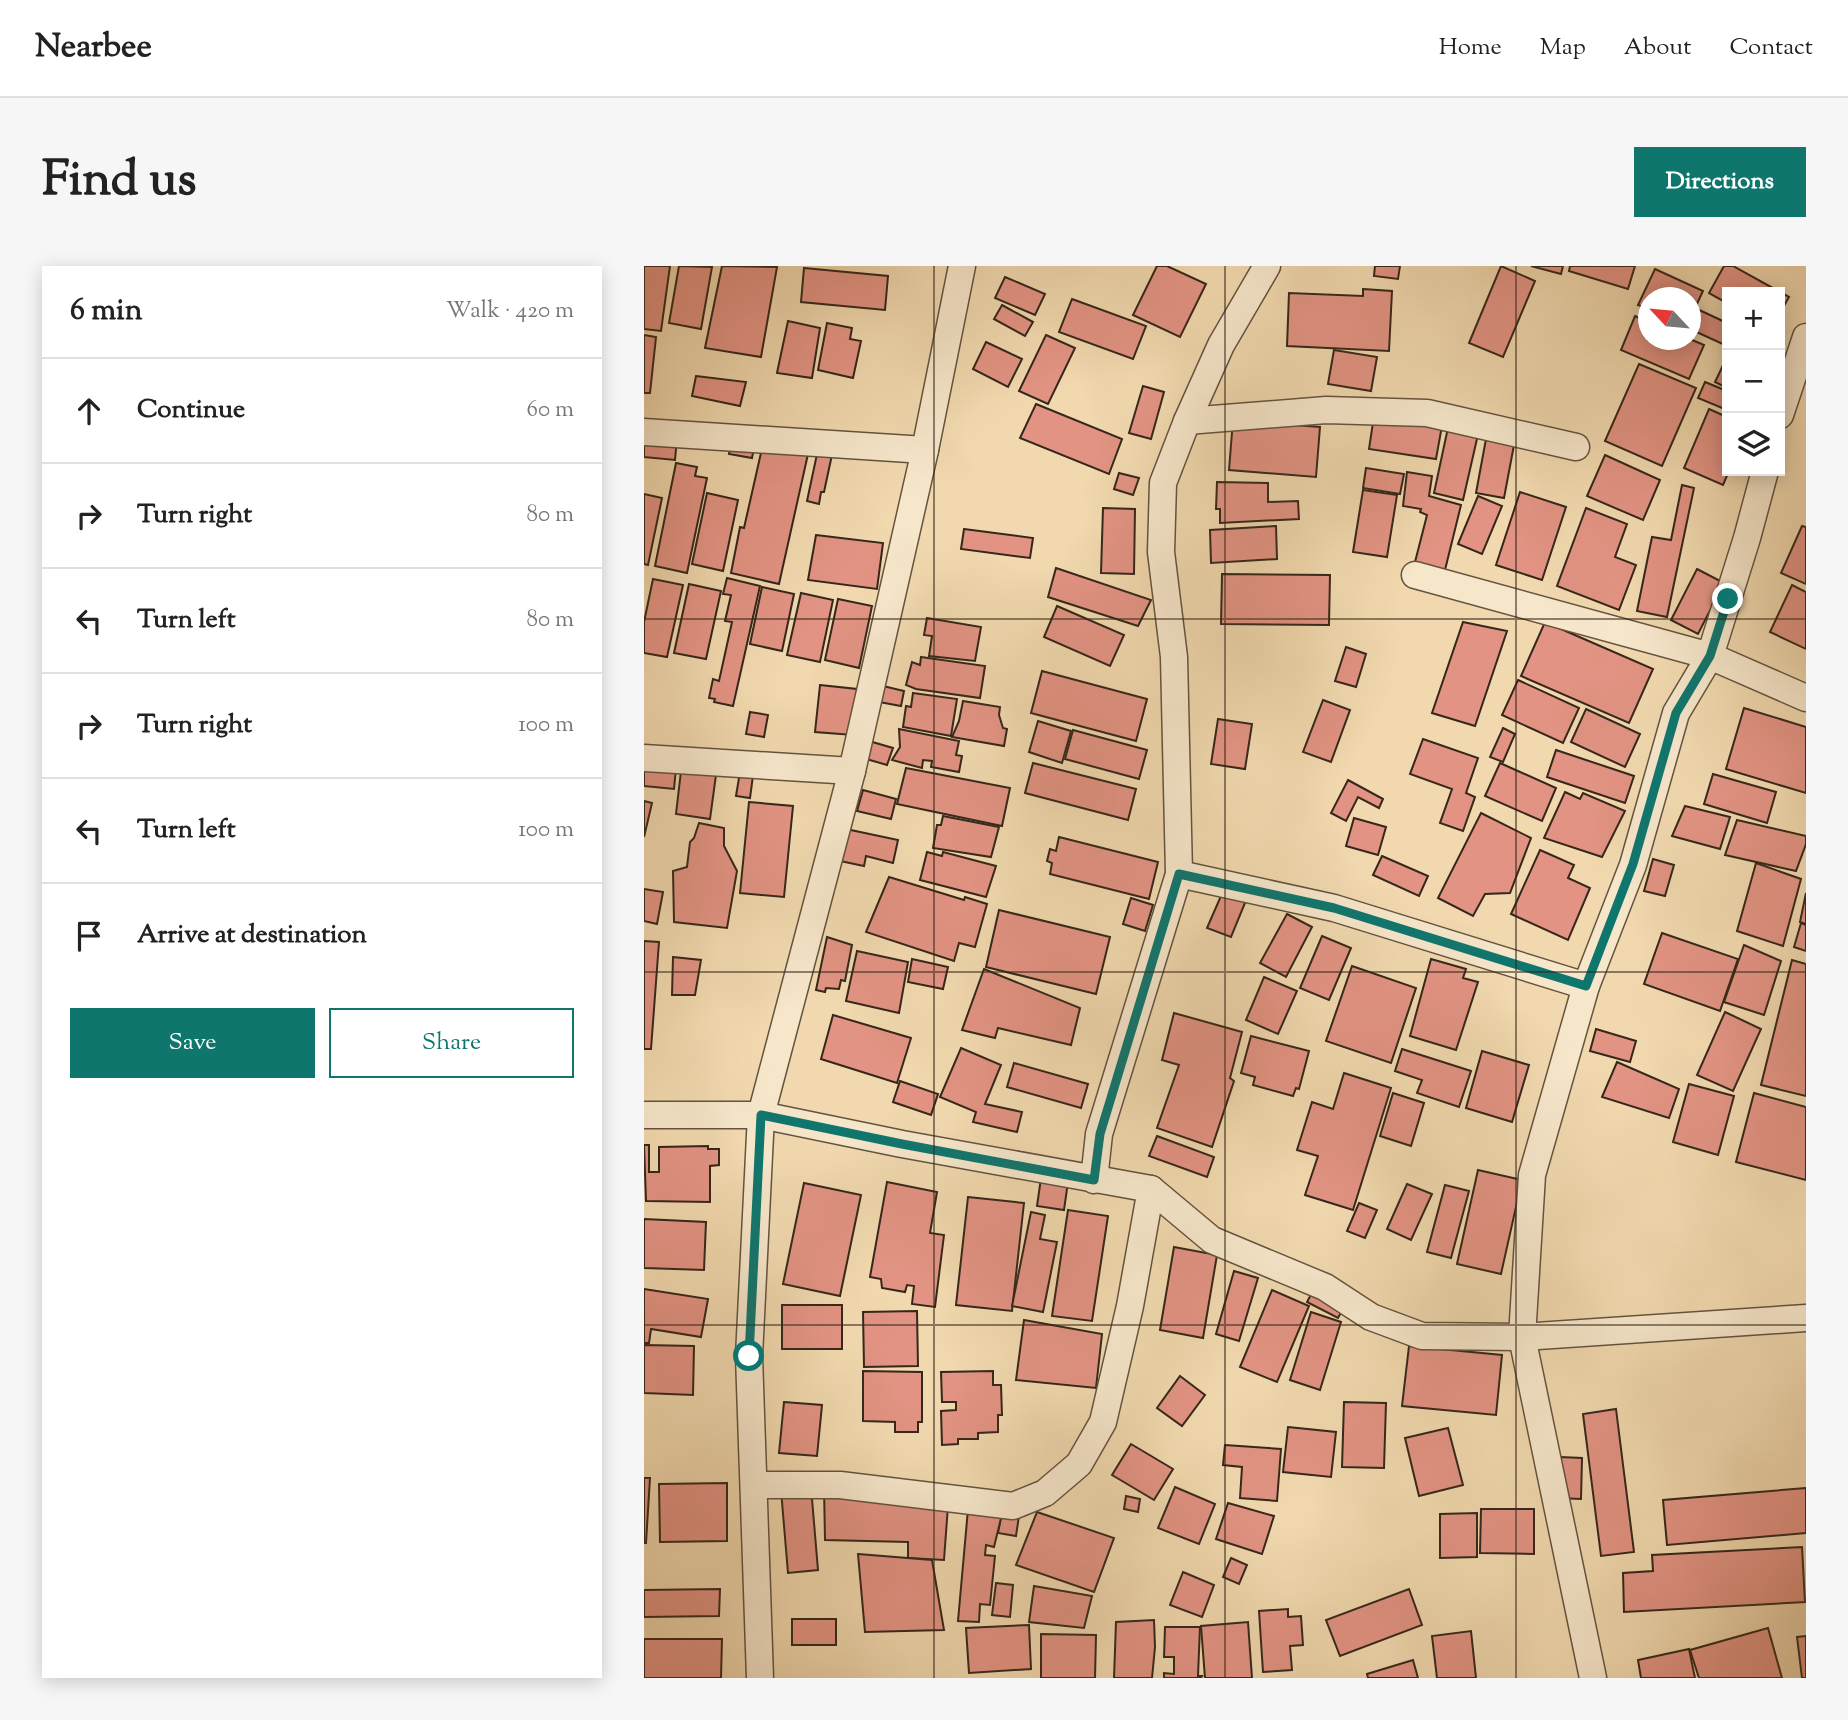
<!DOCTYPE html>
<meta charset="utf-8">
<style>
:root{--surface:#fff;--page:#f6f6f6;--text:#222;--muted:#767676;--line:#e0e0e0;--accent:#0f766e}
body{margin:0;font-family:"Sorts Mill Goudy",serif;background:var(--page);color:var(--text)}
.controls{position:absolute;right:21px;top:21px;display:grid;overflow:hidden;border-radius:0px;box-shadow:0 4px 18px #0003}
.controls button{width:63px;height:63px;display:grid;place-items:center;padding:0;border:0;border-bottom:2px solid var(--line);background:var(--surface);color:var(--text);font:35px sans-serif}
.compass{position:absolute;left:994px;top:21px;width:63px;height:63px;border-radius:50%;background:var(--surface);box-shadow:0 4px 18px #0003;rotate:296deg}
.stop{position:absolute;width:21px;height:21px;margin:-16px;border:5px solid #0f766e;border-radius:50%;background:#fff}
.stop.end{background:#0f766e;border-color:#fff;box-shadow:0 2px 7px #0008}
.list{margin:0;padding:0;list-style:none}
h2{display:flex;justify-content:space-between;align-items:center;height:91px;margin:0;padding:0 28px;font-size:30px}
h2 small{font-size:23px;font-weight:400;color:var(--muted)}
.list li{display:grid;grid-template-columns:46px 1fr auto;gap:21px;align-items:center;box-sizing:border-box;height:105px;padding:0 28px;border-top:2px solid var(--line)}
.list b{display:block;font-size:26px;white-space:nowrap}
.list em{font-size:23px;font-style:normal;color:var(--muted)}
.actions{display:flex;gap:14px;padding:21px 28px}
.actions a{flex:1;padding:16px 0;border:2px solid var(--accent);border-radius:0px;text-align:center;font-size:24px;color:var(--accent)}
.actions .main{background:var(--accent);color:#fff}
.icon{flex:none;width:38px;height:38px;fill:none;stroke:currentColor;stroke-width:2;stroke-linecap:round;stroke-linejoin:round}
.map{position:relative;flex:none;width:1162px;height:1412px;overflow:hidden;border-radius:0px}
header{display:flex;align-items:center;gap:42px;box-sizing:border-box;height:98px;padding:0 35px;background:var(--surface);border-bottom:2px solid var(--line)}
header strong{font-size:33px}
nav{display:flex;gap:38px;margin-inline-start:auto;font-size:24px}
.intro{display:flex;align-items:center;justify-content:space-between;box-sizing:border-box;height:168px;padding:0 42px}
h1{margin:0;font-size:49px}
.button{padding:18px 32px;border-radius:0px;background:var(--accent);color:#fff;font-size:24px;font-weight:700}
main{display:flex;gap:42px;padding:0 42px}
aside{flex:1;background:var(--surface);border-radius:0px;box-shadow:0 4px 18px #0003}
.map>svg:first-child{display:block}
</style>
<header>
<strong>Nearbee</strong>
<nav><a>Home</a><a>Map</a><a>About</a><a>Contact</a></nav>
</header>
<div class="intro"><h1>Find us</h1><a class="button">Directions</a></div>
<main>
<aside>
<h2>6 min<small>Walk · 420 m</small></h2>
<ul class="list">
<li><svg class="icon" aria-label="ahead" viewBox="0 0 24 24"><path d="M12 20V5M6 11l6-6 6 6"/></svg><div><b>Continue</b></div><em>60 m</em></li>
<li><svg class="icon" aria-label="right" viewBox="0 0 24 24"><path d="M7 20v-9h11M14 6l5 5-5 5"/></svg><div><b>Turn right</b></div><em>80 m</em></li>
<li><svg class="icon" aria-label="left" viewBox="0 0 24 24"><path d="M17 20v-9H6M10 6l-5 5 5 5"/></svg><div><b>Turn left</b></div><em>80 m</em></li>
<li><svg class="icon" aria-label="right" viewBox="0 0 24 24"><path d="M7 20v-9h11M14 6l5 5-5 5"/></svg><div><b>Turn right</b></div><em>100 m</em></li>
<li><svg class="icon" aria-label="left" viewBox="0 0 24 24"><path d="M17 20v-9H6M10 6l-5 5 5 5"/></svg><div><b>Turn left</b></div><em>100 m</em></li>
<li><svg class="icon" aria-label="arrive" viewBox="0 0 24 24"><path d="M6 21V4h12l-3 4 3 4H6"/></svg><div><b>Arrive at destination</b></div></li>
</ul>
<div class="actions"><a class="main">Save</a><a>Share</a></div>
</aside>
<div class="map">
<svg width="1162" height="1412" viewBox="0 0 1162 1412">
<rect width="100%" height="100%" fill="#f1d8ae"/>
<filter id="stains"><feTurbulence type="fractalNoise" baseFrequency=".00286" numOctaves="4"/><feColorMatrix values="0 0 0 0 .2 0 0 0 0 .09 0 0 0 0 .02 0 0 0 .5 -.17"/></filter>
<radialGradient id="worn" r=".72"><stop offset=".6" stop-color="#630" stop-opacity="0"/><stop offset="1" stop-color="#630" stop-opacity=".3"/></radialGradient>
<g fill="#e29383" stroke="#35271a" stroke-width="2">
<path d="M0 0H26L17 65 0 63Z"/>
<path d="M35 0 68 1 57 63 25 57Z"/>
<path d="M78 0 133 1 117 91 61 82Z"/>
<path d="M513 0H523L562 18 536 71 489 49Z"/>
<path d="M731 0H756L754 13 730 10Z"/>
<path d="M857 0 891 15 859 91 825 77Z"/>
<path d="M887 0H919L917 8Z"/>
<path d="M926 0H991L984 23 925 5Z"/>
<path d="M1080 0H1089L1145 31 1136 47V26H1083V37L1065 27Z"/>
<path d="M160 2 244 10 241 44 157 36Z"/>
<path d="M1011 3 1059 25 1051 42 1083 57V80L1046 63V32H1004V43L994 39Z"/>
<path d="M361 11 401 28 391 49 351 32Z"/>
<path d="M719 23 748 25 745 85 643 80 645 27 719 30Z"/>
<path d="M428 33 502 60 489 93 415 66Z"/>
<path d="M358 39 389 56 381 70 350 53Z"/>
<path d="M991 50 1004 56V74L1046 73 1060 79 1045 113 977 84Z"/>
<path d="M144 55 176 62 168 112 133 107Z"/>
<path d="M183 57 208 62 206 73 217 75 209 112 174 104Z"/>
<path d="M0 69 12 71 6 127H0Z"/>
<path d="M402 69 431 82 404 138 375 125Z"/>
<path d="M342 76 378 93 364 121 329 103Z"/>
<path d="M690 84 733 91 727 125 684 118Z"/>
<path d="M1083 91V122L1071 116Z"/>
<path d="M995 98 1052 122 1018 200 961 175Z"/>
<path d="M52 110 102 116 96 140 48 130Z"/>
<path d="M1061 116 1083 125V144L1054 132Z"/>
<path d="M499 120 520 126 507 173 485 167Z"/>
<path d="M392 138 478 173 465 208 376 172Z"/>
<path d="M731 143 799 154 792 193 725 183Z"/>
<path d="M1065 143 1083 151V205H1085L1079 219 1040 202Z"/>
<path d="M589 154 676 161 672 211 585 204Z"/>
<path d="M805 157 835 164 819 234 790 227Z"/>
<path d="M90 162 113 166 108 192 85 188Z"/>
<path d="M0 168 33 172 31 194 0 191Z"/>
<path d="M192 170 180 226H177L175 238 163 235 173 188Z"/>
<path d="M842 173 870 179 860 232 832 227Z"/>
<path d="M119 178 164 188 135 318 87 307 96 261 100 262Z"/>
<path d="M961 189 1016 214 999 254 943 230Z"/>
<path d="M32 197 53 201 51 210 63 212 43 307 11 300Z"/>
<path d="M722 202 760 208 756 228 719 222Z"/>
<path d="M763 206 788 210 785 230 817 239 801 304 771 296 783 249 776 246 777 243 759 240Z"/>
<path d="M475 207 495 212 489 229 470 223Z"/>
<path d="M573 216 624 217V236L654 235 655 253 576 257V243H572Z"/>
<path d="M1038 219 1050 222 1023 351 993 345 1008 271 1027 274Z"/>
<path d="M719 224 753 229 743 291 709 286Z"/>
<path d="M876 226 922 241 898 314 852 299Z"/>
<path d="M63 227 94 234 79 305 48 298Z"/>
<path d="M0 228 18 232 4 299 0 298Z"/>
<path d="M834 230 858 240 838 288 814 278Z"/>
<path d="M459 242 491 243 490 308 457 307Z"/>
<path d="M942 242 983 258 971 291 992 299 975 344 913 320Z"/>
<path d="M632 260 633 293 567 297 566 264Z"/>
<path d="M1158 260 1162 261V318L1137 307Z"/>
<path d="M320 263 389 272 386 292 317 283Z"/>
<path d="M172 269 239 277 233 323 164 314Z"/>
<path d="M412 302 507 334 494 360 404 331Z"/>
<path d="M1053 303 1080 317 1054 368 1027 354Z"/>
<path d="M578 308 686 309 685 359 577 358Z"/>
<path d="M83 312 116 320 89 440 70 436 71 433 65 432 69 413 75 415 88 356 81 355 87 329 79 328Z"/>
<path d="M9 313 39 319 23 391 0 387V356Z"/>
<path d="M45 318 77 325 62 393 30 387Z"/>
<path d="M1148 319 1162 326V383L1126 366Z"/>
<path d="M118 321 150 328 138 385 106 378Z"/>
<path d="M157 327 189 334 176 396 143 389Z"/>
<path d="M194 333 228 340 215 402 181 394Z"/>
<path d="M413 340 480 369 466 400 400 371Z"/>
<path d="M283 352 337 361 331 395 285 390 288 370 280 369Z"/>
<path d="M819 356 863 365 831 460 788 447Z"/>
<path d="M901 356 1009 403 985 457 877 410Z"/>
<path d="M702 381 722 388 712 421 691 415Z"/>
<path d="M277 391 341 400 336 432 272 423 262 419 268 396 276 399Z"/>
<path d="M398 405 503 433 492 475 387 447Z"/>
<path d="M874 414 935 442 919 477 858 449Z"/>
<path d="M176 419 213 423 209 469 171 466Z"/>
<path d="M239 420 260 425 257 440 235 436Z"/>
<path d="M269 427 313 433 307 470 259 461 262 440 267 441Z"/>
<path d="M679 434 706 444 687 496 659 486Z"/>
<path d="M319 435 356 441 355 449 359 462 363 463 360 480 308 471 315 455Z"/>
<path d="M1100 442 1162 461V527L1082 503Z"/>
<path d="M942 443 996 468 981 501 927 476Z"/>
<path d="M106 446 124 449 120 471 102 468Z"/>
<path d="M574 453 608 458 601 503 567 498Z"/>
<path d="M394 455 427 465 418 497 385 486Z"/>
<path d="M859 462 871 468 859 496 846 491Z"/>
<path d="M255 463 315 475 312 489 318 490 315 506 287 501 288 495 279 494 278 502 248 494 256 481Z"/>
<path d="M429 464 503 484 495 513 421 493Z"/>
<path d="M779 473 834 492 822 527 831 531 819 565 796 557 808 523 766 508Z"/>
<path d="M225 475 249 482 243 499 219 492Z"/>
<path d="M912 484 990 510 981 537 903 511Z"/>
<path d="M389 497 492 523 484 554 381 527Z"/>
<path d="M856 497 912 522 898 555 841 530Z"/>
<path d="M0 498 32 502 30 523 0 520Z"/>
<path d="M97 500 110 502 106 532 92 530Z"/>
<path d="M262 502 366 522 358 560 253 538Z"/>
<path d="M37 505 72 509 66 553 32 548Z"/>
<path d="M1069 508 1132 526 1123 557 1060 538Z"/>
<path d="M704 514 739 533 735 542 714 531 702 555 687 547Z"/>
<path d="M219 524 252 533 247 553 213 545Z"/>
<path d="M921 526 936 533 939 527 981 545 958 591 900 572Z"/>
<path d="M0 535 8 537 0 571Z"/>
<path d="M105 536 149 540 140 631 96 627Z"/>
<path d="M1041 540 1086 551 1076 583 1028 570Z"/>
<path d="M837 547 887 572 866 627 841 628 829 650 794 632Z"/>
<path d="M299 550 355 561 347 591 289 582 293 559H297Z"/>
<path d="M710 552 742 561 734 589 702 580Z"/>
<path d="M1093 554 1162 570V578L1152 605 1081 589Z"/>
<path d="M55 557 80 562V580L93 605 83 662 30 656 29 605 43 601 46 576 50 572Z"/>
<path d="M202 563 254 574 249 597 222 590 220 600 196 595Z"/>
<path d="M415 571 514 596 505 633 406 608 408 597 403 595 406 583 412 585Z"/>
<path d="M896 584 930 599 924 612 946 622 924 674 867 648Z"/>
<path d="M283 586 298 590 299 586 352 600 342 631 276 614Z"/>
<path d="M738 590 784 610 775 630 729 609Z"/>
<path d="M1009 593 1030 599 1021 630 1000 625Z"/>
<path d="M1112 597 1157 613 1139 680 1093 665Z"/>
<path d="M245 611 320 634 321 631 343 638 331 681 315 677 310 695 222 666Z"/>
<path d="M0 623 19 626 13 658 0 655Z"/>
<path d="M580 623 603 632 587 671 563 662Z"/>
<path d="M1162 627V658L1156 656Z"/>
<path d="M487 632 509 639 501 665 479 658Z"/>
<path d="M355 644 466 671 452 728 342 701Z"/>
<path d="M643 648 668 661 642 711 616 697Z"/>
<path d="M1157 657 1162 659V685L1150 681Z"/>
<path d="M1018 667 1094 693 1076 745 1000 718Z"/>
<path d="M678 670 707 682 685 734 656 722Z"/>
<path d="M183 671 208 679 201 715 197 714 195 723 182 722 181 726 172 724Z"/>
<path d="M0 675 15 676 7 783H0Z"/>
<path d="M1100 679 1137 695 1120 749 1080 736Z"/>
<path d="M213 685 264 696 255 747 202 735Z"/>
<path d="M29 691 57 694 51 729H28Z"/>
<path d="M268 693 304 701 299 723 264 716Z"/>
<path d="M787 693 822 703 819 712 834 716 812 784 766 770Z"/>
<path d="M1148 694 1162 698V830L1117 819Z"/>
<path d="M708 700 772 722 747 797 682 775Z"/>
<path d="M340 703 436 742 427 779 354 762 351 772 318 764Z"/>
<path d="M620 711 653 725 634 768 602 754Z"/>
<path d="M1081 746 1117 763 1089 825 1053 809Z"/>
<path d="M530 747 598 766 586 812 590 815 568 881 513 862 535 799 518 794Z"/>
<path d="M189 749 267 772 253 817 177 793Z"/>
<path d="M952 763 992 775 986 796 946 785Z"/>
<path d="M607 770 665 785 655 823 652 822 649 830 609 819 611 811 597 807Z"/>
<path d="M317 782 357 799 341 838 378 846 373 866 329 856 332 846 296 831Z"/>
<path d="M758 783 827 805 815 841 773 827 778 814 751 805Z"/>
<path d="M838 785 885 799 868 856 822 842Z"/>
<path d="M973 796 1035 823 1025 852 958 831Z"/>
<path d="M370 797 444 818 437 842 363 821Z"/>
<path d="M700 807 747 822 709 944 661 929 674 890 653 884 668 836 689 843Z"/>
<path d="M256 815 294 828 287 849 249 836Z"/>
<path d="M1045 818 1090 830 1074 889 1029 876Z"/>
<path d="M749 827 780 837 767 880 736 870Z"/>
<path d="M1110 827 1162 841V914L1092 896Z"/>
<path d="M513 870 570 891 563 911 505 890Z"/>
<path d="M0 879H5V906H15V881L64 880V883H75V899L66 900V936L2 935Z"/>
<path d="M834 904 878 914 857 1008 813 998Z"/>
<path d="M398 905 425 909 420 944 393 940Z"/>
<path d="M243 916 293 926 286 967 300 969 291 1041 268 1038 270 1020 263 1019 261 1026 238 1022 237 1013 226 1011Z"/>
<path d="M160 917 217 929 196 1030 139 1018Z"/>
<path d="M763 918 788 928 767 974 743 963Z"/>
<path d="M801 919 825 925 807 992 783 986Z"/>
<path d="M324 931 380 937 368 1045 312 1039Z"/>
<path d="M715 937 733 944 721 972 703 965Z"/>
<path d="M424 944 464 950 448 1055 408 1050Z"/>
<path d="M387 946 401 949 396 973 413 976 399 1046 368 1040Z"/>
<path d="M0 953 62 956 60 1004 0 1002Z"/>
<path d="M530 981 573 989 559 1072 516 1064Z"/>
<path d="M590 1005 614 1012 595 1075 572 1068Z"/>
<path d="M674 1015 705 1032 694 1052 663 1036Z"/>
<path d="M0 1023 64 1033 57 1071 7 1063 5 1077H0Z"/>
<path d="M628 1024 665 1040 633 1116 596 1101Z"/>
<rect x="138" y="1039" width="60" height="44"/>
<path d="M273 1045 274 1100 220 1101 219 1046Z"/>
<path d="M667 1046 697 1056 676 1124 646 1114Z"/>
<path d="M380 1054 458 1068 452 1122 372 1114Z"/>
<path d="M0 1079 50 1080 49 1129 0 1127Z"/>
<path d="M765 1080 858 1089 852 1149 758 1140Z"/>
<path d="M219 1105 278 1106V1156H274V1166H251V1156L219 1155Z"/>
<path d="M349 1105V1119H357L358 1149H354V1166L334 1167V1173H314V1178L298 1179 297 1145 312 1144V1136H298L297 1106Z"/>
<path d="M536 1110 561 1129 538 1160 513 1142Z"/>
<path d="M140 1136 178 1139 173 1190 135 1187Z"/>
<path d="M700 1136 742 1137 740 1202 698 1201Z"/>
<path d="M972 1143 990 1286 957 1290 939 1148Z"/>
<path d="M644 1161 692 1166 687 1211 639 1206Z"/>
<path d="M804 1162 819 1219 775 1230 761 1172Z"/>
<path d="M487 1178 529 1203 510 1234 468 1209Z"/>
<path d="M581 1179 637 1183 633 1235 596 1232 598 1201 579 1199Z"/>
<path d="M916 1191 938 1192 937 1233 914 1232Z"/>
<path d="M0 1212H6L2 1277H0Z"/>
<path d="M83 1217V1275L16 1276 15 1218Z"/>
<path d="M180 1220 305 1226 300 1294 264 1292V1276L181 1274Z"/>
<path d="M167 1221 174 1304 144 1307 137 1224Z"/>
<path d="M531 1221 571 1238 555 1278 514 1262Z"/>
<path d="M1162 1222V1267L1023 1279 1019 1234Z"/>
<path d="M482 1230 496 1233 494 1246 480 1243Z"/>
<path d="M584 1237 630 1250 618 1288 572 1273Z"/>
<path d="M359 1240 376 1243 372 1270 354 1267Z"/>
<path d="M324 1243 358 1248 350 1281 342 1279 341 1289 351 1290 346 1339 336 1338 335 1356 314 1355Z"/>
<path d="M837 1243H890V1288L836 1287Z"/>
<path d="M393 1246 470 1272 450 1326 372 1299Z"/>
<path d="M833 1247V1291L796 1292V1248Z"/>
<path d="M1158 1281 1161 1336 980 1346 979 1307 1009 1305 1008 1289Z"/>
<path d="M214 1288 288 1294 300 1364 221 1366Z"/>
<path d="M587 1292 603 1299 595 1318 579 1311Z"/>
<path d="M539 1306 570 1319 558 1351 526 1339Z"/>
<path d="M352 1317 369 1319 366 1351 348 1349Z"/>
<path d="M390 1320 448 1330 440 1362 385 1356Z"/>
<path d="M76 1323 75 1350 0 1351V1324Z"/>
<path d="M765 1323 778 1359 696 1390 682 1354Z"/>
<path d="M644 1343V1351L657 1350 659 1379 646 1380 648 1404 619 1406 615 1345Z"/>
<rect x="148" y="1353" width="44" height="26"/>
<path d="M510 1354 511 1381 508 1412H470L472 1356Z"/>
<path d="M604 1356 608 1412H561L557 1360Z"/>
<path d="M385 1359 387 1403 325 1407 322 1362Z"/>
<path d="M521 1361H556L554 1410H558L557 1412H520V1407L530 1408V1391H520Z"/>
<path d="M1124 1362 1138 1412H1055L1046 1384Z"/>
<path d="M827 1365 832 1412H793L788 1370Z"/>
<path d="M397 1368 452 1369 451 1412H397Z"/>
<path d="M1162 1370V1412H1158L1153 1371Z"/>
<path d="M0 1373H78L77 1412H0Z"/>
<path d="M1045 1383 1051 1412H997L994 1394Z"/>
<path d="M769 1394 774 1412H724L723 1408Z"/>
</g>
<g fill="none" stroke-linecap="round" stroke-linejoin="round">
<defs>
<g id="minor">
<path d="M1136 149 1162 71"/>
<path d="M543 155 682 144 783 147 932 181"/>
<path d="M0 166 281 184"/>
<path d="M771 309 1066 390 1162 432"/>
<path d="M0 492 208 505"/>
<path d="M535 608 690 642 942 720"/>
<path d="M0 849H117L258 878 507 923 568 974 681 1021 727 1051 778 1070 878 1071 1162 1052"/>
<path d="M450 914 455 868 535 608 530 391 517 286 519 217 543 155 577 79 623 0"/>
<path d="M111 1219H196L369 1240 401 1227 435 1198 459 1156 486 1040 507 923"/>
<path d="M116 1412 105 1090 117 849 208 505 281 184 318 0"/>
<path d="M949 1412 878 1071 888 909 942 720 989 599 1032 447 1066 390 1103 272 1121 205"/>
</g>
</defs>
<use href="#minor" stroke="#64533f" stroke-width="29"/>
<use href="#minor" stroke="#f6e6ca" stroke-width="26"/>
</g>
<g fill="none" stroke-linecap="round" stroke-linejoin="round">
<path stroke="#0f766e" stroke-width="9" d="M105 1090 117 849 258 878 450 914 456 868 535 608 690 642 942 720 989 598 1032 447 1066 390 1084 333"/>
</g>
<path fill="none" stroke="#35271a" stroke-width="2" stroke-opacity="0.55" d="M290 0V1412M581 0V1412M872 0V1412M0 353H1162M0 706H1162M0 1059H1162"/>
<rect width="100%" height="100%" filter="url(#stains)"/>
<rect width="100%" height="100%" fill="url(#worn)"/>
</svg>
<div class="controls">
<button>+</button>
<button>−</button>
<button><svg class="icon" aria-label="layers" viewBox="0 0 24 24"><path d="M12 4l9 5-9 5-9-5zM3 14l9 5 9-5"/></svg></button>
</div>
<svg class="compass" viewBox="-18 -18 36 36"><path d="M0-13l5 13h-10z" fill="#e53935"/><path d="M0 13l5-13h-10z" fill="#767676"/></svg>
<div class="stop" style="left:105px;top:1090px"></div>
<div class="stop end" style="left:1084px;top:333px"></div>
</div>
</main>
